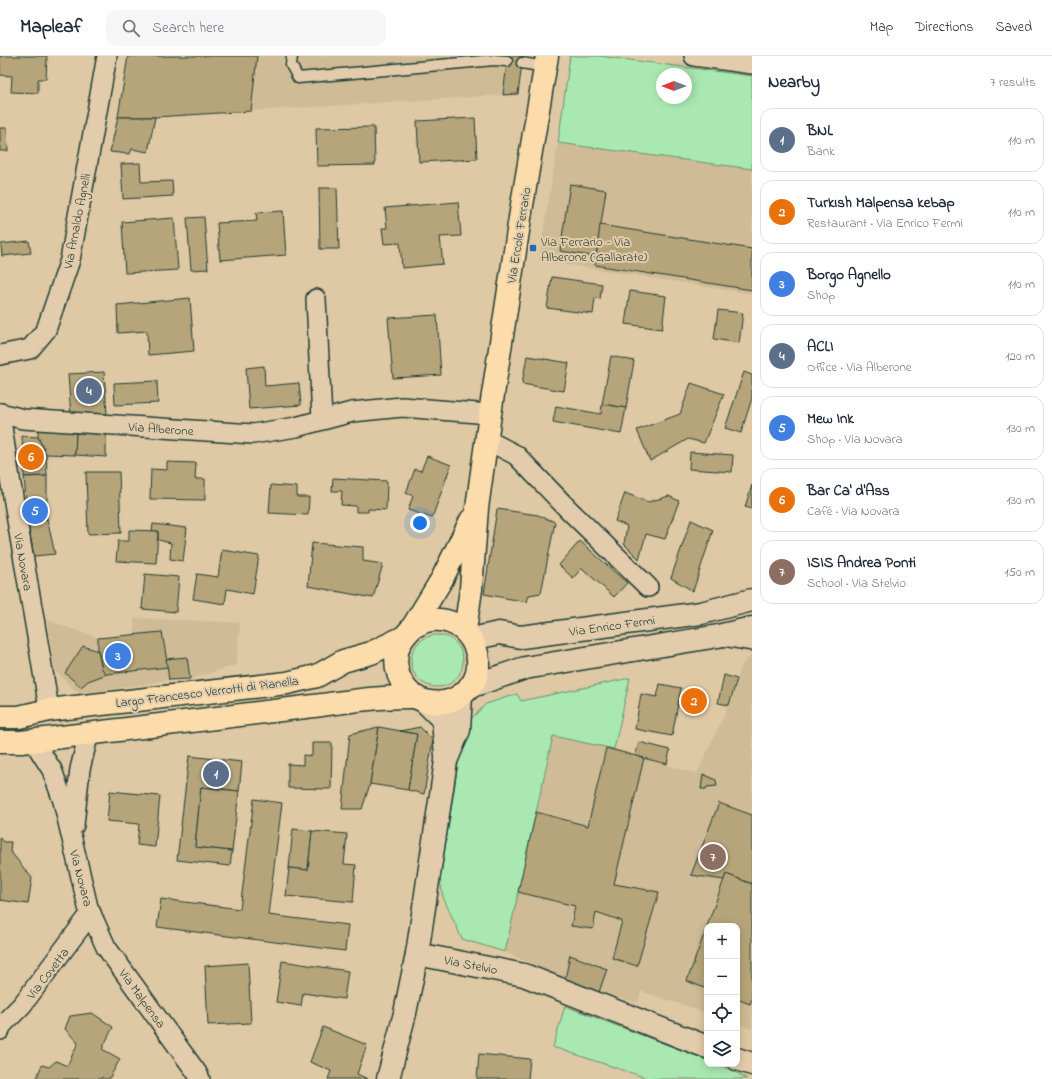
<!DOCTYPE html>
<meta charset="utf-8">
<style>
:root{--surface:#fff;--page:#f6f6f7;--text:#1f2937;--muted:#747a83;--line:#e0e1e3;--accent:#1f6fb2}
body{margin:0;font-family:"Indie Flower",sans-serif;background:var(--page);color:var(--text)}
.controls{position:absolute;right:12px;bottom:12px;display:grid;overflow:hidden;border-radius:8px;box-shadow:0 2px 10px #0003}
.controls button{width:36px;height:36px;display:grid;place-items:center;padding:0;border:0;border-bottom:1px solid var(--line);background:var(--surface);color:var(--text);font:20px sans-serif}
.compass{position:absolute;left:656px;top:12px;width:36px;height:36px;border-radius:50%;background:var(--surface);box-shadow:0 2px 10px #0003;rotate:270deg}
.you{position:absolute;left:420px;top:467px;width:14px;height:14px;margin:-10px;border:3px solid #fff;border-radius:50%;background:#1a73e8;box-shadow:0 0 0 6px #1a73e833}
.badge{display:grid;place-items:center;width:26px;height:26px;border-radius:50%;background:var(--accent);color:#fff;font-size:13px;font-weight:700}
.pin{position:absolute;translate:-50% -50%;border:2px solid #fff;box-shadow:0 1px 4px #0006}
.list{margin:0;padding:0;list-style:none}
h2{display:flex;justify-content:space-between;align-items:center;height:52px;margin:0;padding:0 16px;font-size:17px}
h2 small{font-size:13px;font-weight:400;color:var(--muted)}
.list li{display:grid;grid-template-columns:26px 1fr auto;gap:12px;align-items:center;box-sizing:border-box;height:64px;margin:0 8px 8px;padding:0 8px;border:1px solid var(--line);border-radius:12px}
.list b{display:block;font-size:15px;white-space:nowrap}
.list p{margin:0;font-size:13px;white-space:nowrap;color:var(--muted)}
.list em{font-size:13px;font-style:normal;color:var(--muted)}
.icon{flex:none;width:22px;height:22px;fill:none;stroke:currentColor;stroke-width:2;stroke-linecap:round;stroke-linejoin:round}
.map{position:relative;flex:none;width:752px;height:1023px;overflow:hidden}
header{display:flex;align-items:center;gap:24px;box-sizing:border-box;height:56px;padding:0 20px;background:var(--surface);border-bottom:1px solid var(--line)}
header strong{font-size:19px}
nav{display:flex;gap:22px;margin-inline-start:auto;font-size:14px}
.search{width:280px;height:36px;background:var(--page);display:flex;align-items:center;gap:10px;box-sizing:border-box;padding:0 14px;border-radius:12px;color:var(--muted);font-size:15px}
main{display:flex}
aside{flex:1;background:var(--surface)}
.map>svg:first-child{display:block}
</style>
<header>
<strong>Mapleaf</strong>
<div class="search"><svg class="icon" aria-label="search" viewBox="0 0 24 24"><circle cx="10" cy="10" r="6"/><path d="M15 15l6 6"/></svg>Search here</div>
<nav><a>Map</a><a>Directions</a><a>Saved</a></nav>
</header>
<main>
<div class="map">
<svg width="752" height="1023" viewBox="0 0 752 1023">
<rect width="100%" height="100%" fill="#dfc8a4"/>
<filter id="ink" filterUnits="userSpaceOnUse"><feTurbulence type="fractalNoise" baseFrequency=".025" numOctaves="2"/><feDisplacementMap in="SourceGraphic" scale="8" xChannelSelector="R" yChannelSelector="G"/><feConvolveMatrix kernelMatrix="1 2 1 2 8 2 1 2 1" color-interpolation-filters="sRGB"/></filter>
<g filter="url(#ink)">
<g fill="#cfbb95">
<path d="M128 0H523L518 38 155 61H118Z"/>
<path d="M558 87 752 113V238L539 204Z"/>
<path d="M134 562 240 567 236 609 190 623 169 624 79 638 55 615 47 564 98 582 135 579Z"/>
<path d="M752 600V973L737 968V870H707V957L641 935 638 947 599 936 565 923 505 896 553 679 614 693 686 715 697 717 729 649 741 611 746 604Z"/>
</g>
<g fill="#a9e9b1" stroke="#649372" fill-rule="evenodd">
<path d="M570 0H599L752 20V113L558 87ZM662 18H686V42H662Z"/>
<circle cx="437" cy="605" r="26"/>
<path d="M630 622 614 693 553 680 505 896 462 883 443 841 440 824 464 670 486 648 517 638 521 645Z"/>
<path d="M565 950 707 1004V1008C724 1008 733 1015 747 1023H650L553 991Z"/>
</g>
<g fill="#b6a57a" stroke="#1f3d34">
<path d="M0 0H47L46 23H38V37L11 36 12 20 0 19Z"/>
<path d="M128 0H257L251 55 155 61H118Z"/>
<path d="M508 0H523L518 38 503 39Z"/>
<path d="M118 61H155L148 96 132 93 130 98 110 96Z"/>
<path d="M475 62 477 103 419 106 417 65Z"/>
<path d="M374 71 375 109 317 110 316 72Z"/>
<path d="M0 72H7L8 95H0Z"/>
<path d="M140 107 141 126 172 125 173 140 123 143 121 108Z"/>
<path d="M570 128 606 134 596 201 560 195Z"/>
<path d="M319 132H337L339 193H320Z"/>
<path d="M458 146 461 180 440 181 443 208 402 212 400 187 384 188 382 172H387L385 152Z"/>
<path d="M283 155 286 199 220 204 217 167 257 165 256 157Z"/>
<path d="M204 161 208 213 191 214 187 162Z"/>
<path d="M174 162 178 214 125 217 122 166Z"/>
<path d="M600 169 752 193V234L595 209Z"/>
<path d="M29 185 31 197 2 200 1 188Z"/>
<path d="M552 221 602 228 600 243 595 242 593 258 547 252Z"/>
<path d="M630 235 666 240 662 273 625 268Z"/>
<path d="M190 242 194 295 148 299 147 275 118 277 117 249Z"/>
<path d="M718 254 743 257 739 287 714 283Z"/>
<path d="M437 259 441 319 393 322 388 262Z"/>
<path d="M527 300 569 307 564 335 522 328Z"/>
<path d="M611 300 634 305 626 352 602 348Z"/>
<path d="M264 310 265 330 299 327 301 349 249 353 246 312Z"/>
<path d="M104 316 107 358 71 361 68 318Z"/>
<path d="M744 316 752 319V342L741 377 725 372Z"/>
<path d="M157 325 158 347 115 349 114 327Z"/>
<path d="M691 327 724 338 704 387 688 383 650 405 637 374 680 358Z"/>
<path d="M602 348 626 352 621 378 553 366 556 350 601 358Z"/>
<path d="M38 372 76 377 75 399 46 398 38 381Z"/>
<path d="M76 377 106 378V401L75 399Z"/>
<path d="M22 380 38 381 46 398 47 420 24 421Z"/>
<path d="M690 396 733 399 732 416 689 413Z"/>
<path d="M427 400 451 409 432 462 408 454 413 440 406 437 415 413 421 415Z"/>
<path d="M167 406 196 407 195 423H205V444L150 443 151 413 167 414Z"/>
<path d="M86 416H119L121 477 88 478Z"/>
<path d="M47 420V463L28 468 24 421Z"/>
<path d="M333 422 387 425 386 454 368 453V456H356V450L341 449 342 435H332Z"/>
<path d="M271 429 297 431V441H309L308 459 269 457Z"/>
<path d="M752 429V453L745 451Z"/>
<path d="M625 437 648 446 669 440 679 445 665 483 646 478 639 503 624 488 627 470 615 465Z"/>
<path d="M497 453 538 459 555 466 541 537 529 539 527 546 484 538Z"/>
<path d="M47 463 55 498 34 500 28 468Z"/>
<path d="M691 464 713 474 693 535 671 522Z"/>
<path d="M153 468 187 472 183 505 170 503 171 487 158 484V475H152Z"/>
<path d="M129 474 158 475 156 507 116 505 118 485H129Z"/>
<path d="M580 485 627 527 614 541 582 512 573 522 559 509Z"/>
<path d="M312 487 363 491V505L383 508 373 542 308 530Z"/>
<path d="M222 494 259 500 253 538 227 533 225 548 193 543 197 518 218 521Z"/>
<path d="M145 518 179 521 176 556 142 553Z"/>
<path d="M162 576 168 611 107 618 102 613 98 595V582Z"/>
<path d="M83 590 98 595 102 613 107 618 88 625 81 631 65 617Z"/>
<path d="M187 601 190 623 169 624 166 603Z"/>
<path d="M724 619 737 623 729 649 718 647Z"/>
<path d="M660 628 681 632 672 680 635 673 641 638 657 641Z"/>
<path d="M379 671 370 728 362 753H342L350 678Z"/>
<path d="M379 671 417 678 408 734 370 728Z"/>
<path d="M420 671 433 684 424 738 408 734 417 678 400 675Z"/>
<path d="M639 686 670 694 667 708 635 700Z"/>
<path d="M312 687H332L331 733 288 732V708L303 709V699L312 700Z"/>
<path d="M606 692 644 702 614 828 659 836 637 910 612 902 622 865 596 856 593 873 571 870 575 850 518 836 536 756 588 770Z"/>
<path d="M189 700 242 706 239 735 201 731 195 791 232 795 230 810 177 804Z"/>
<path d="M703 718 716 724 717 730 707 731 706 733H701Z"/>
<path d="M201 731 239 735 232 795 195 791Z"/>
<path d="M110 735 160 740 155 791 137 789 139 768 107 765Z"/>
<path d="M254 743 282 747 268 859 348 869 345 895 157 871 161 843 240 853Z"/>
<path d="M719 747 752 759V828L726 818 724 824 691 819Z"/>
<path d="M293 773 312 775 308 814 289 812Z"/>
<path d="M312 775 347 778 344 808 356 809 353 846 286 840 289 812 308 814Z"/>
<path d="M0 781 4 786H11L10 795 32 822 28 848 0 844Z"/>
<path d="M726 818 752 828V943L750 948 737 943V870H707Z"/>
<path d="M707 870V933L687 925Z"/>
<path d="M570 899 607 913 599 936 565 923Z"/>
<path d="M282 905 348 915 344 943 303 937 301 950 276 946Z"/>
<path d="M248 907 251 967 208 969 205 910Z"/>
<path d="M92 957 113 971 102 993 120 1003 109 1023H104L102 1021 101 1023H36L42 1009 49 1011 56 1005 67 1010 78 987 65 973 70 960Z"/>
<path d="M323 971 367 989 357 1018 368 1023H328L331 1015 310 1006Z"/>
<path d="M479 998 530 1003 528 1023H477Z"/>
</g>
<g fill="none" stroke-linecap="round" stroke-linejoin="round">
<defs>
<g id="service">
<path d="M292 0 291 9 298 22 494 4 507 5"/>
<path d="M522 7 545 11"/>
</g>
<g id="minor">
<path d="M694 0 752 8"/>
<path d="M316 243 322 363"/>
<path d="M0 299 30 293 46 274 70 204 107 0"/>
<path d="M0 357 23 363 253 378 296 371 352 356 402 351 490 358"/>
<path d="M0 357C14 457 34 555 49 654"/>
<path d="M487 384 516 399 569 454 648 531"/>
<path d="M722 580 752 585"/>
<path d="M33 684 52 714 63 745 88 851 106 891 197 1017 200 1023"/>
<path d="M74 769 80 713 89 677"/>
<path d="M0 974 1 970 22 949 91 857"/>
</g>
<g id="tertiary">
<path d="M472 583 499 577 521 581 701 557 752 544"/>
<path d="M469 631 525 612 718 580 752 572"/>
<path d="M424 645 443 664 446 700"/>
<path d="M417 898 524 919 707 991"/>
<path d="M737 1003 752 1008"/>
<path d="M388 1023 405 957 417 898 446 705 459 674 461 639"/>
</g>
<g id="primary">
<path d="M465 575 471 533 477 452 490 358 522 149 547 0"/>
<path d="M404 581C401 586 397 592 397 597 393 617 405 640 425 645 437 648 448 647 458 641 499 618 472 554 426 565 421 567 416 570 412 572"/>
<path d="M0 661H19L49 654 287 627 317 620 343 605 371 597 404 581 412 572 442 523 471 464"/>
<path d="M0 686H21L322 649C354 644 384 640 416 641"/>
</g>
</defs>
<use href="#service" stroke="#1f3d34" stroke-width="13"/>
<use href="#minor" stroke="#1f3d34" stroke-width="22"/>
<use href="#tertiary" stroke="#1f3d34" stroke-width="25"/>
<use href="#primary" stroke="#1f3d34" stroke-width="25"/>
<use href="#service" stroke="#e3ccac" stroke-width="10"/>
<use href="#minor" stroke="#e3ccac" stroke-width="19"/>
<use href="#tertiary" stroke="#e3ccac" stroke-width="22"/>
<use href="#primary" stroke="#fddcac" stroke-width="22"/>
</g>
</g>
<rect fill="#1f6fb2" stroke="#e3ccac" stroke-width="1.5" x="529" y="188" width="8" height="8" rx="2"/>
<g text-anchor="middle" stroke-width="4" stroke-linejoin="round" paint-order="stroke">
<g font-size="13" fill="#1f3d34" stroke="#e3ccac">
<text transform="translate(76 165) rotate(-79)" y="5">Via Arnaldo Agnelli</text>
<text transform="translate(518 179) rotate(-81)" y="5">Via Ercole Ferrario</text>
<text transform="translate(161 372) rotate(4)" y="5">Via Alberone</text>
<text transform="translate(24 506) rotate(80)" y="5">Via Novara</text>
<text transform="translate(612 569) rotate(-8)" y="5">Via Enrico Fermi</text>
<text transform="translate(207 635) rotate(-7)" y="5">Largo Francesco Verrotti di Pianella</text>
<text transform="translate(82 822) rotate(75)" y="5">Via Novara</text>
<text transform="translate(471 908) rotate(11)" y="5">Via Stelvio</text>
<text transform="translate(47 917) rotate(-53)" y="5">Via Covetta</text>
<text transform="translate(143 942) rotate(54)" y="5">Via Malpensa</text>
</g>
<g font-size="13" fill="#1f3d34" stroke="#e3ccac" text-anchor="start">
<text x="541" y="190">Via Ferrario - Via<tspan x="541" dy="15">Alberone (Gallarate)</tspan></text>
</g>
</g>
</svg>
<div class="controls">
<button>+</button>
<button>−</button>
<button><svg class="icon" aria-label="locate" viewBox="0 0 24 24"><circle cx="12" cy="12" r="6"/><path d="M12 2v4M12 18v4M2 12h4M18 12h4"/></svg></button>
<button><svg class="icon" aria-label="layers" viewBox="0 0 24 24"><path d="M12 4l9 5-9 5-9-5zM3 14l9 5 9-5"/></svg></button>
</div>
<svg class="compass" viewBox="-18 -18 36 36"><path d="M0-13l5 13h-10z" fill="#e53935"/><path d="M0 13l5-13h-10z" fill="#747a83"/></svg>
<div class="you"></div>
<div class="pin badge" style="left:216px;top:718px;background:#5c6f8a">1</div>
<div class="pin badge" style="left:694px;top:645px;background:#e8710a">2</div>
<div class="pin badge" style="left:118px;top:600px;background:#3f7fe0">3</div>
<div class="pin badge" style="left:89px;top:335px;background:#5c6f8a">4</div>
<div class="pin badge" style="left:35px;top:455px;background:#3f7fe0">5</div>
<div class="pin badge" style="left:31px;top:401px;background:#e8710a">6</div>
<div class="pin badge" style="left:713px;top:801px;background:#8d6e63">7</div>
</div>
<aside>
<h2>Nearby<small>7 results</small></h2>
<ul class="list">
<li><span class="badge" style="background:#5c6f8a">1</span><div><b>BNL</b><p>Bank</p></div><em>110 m</em></li>
<li><span class="badge" style="background:#e8710a">2</span><div><b>Turkısh Malpensa kebap</b><p>Restaurant · Via Enrico Fermi</p></div><em>110 m</em></li>
<li><span class="badge" style="background:#3f7fe0">3</span><div><b>Borgo Agnello</b><p>Shop</p></div><em>110 m</em></li>
<li><span class="badge" style="background:#5c6f8a">4</span><div><b>ACLI</b><p>Office · Via Alberone</p></div><em>120 m</em></li>
<li><span class="badge" style="background:#3f7fe0">5</span><div><b>Mew Ink</b><p>Shop · Via Novara</p></div><em>130 m</em></li>
<li><span class="badge" style="background:#e8710a">6</span><div><b>Bar Ca' d'Ass</b><p>Café · Via Novara</p></div><em>130 m</em></li>
<li><span class="badge" style="background:#8d6e63">7</span><div><b>ISIS Andrea Ponti</b><p>School · Via Stelvio</p></div><em>150 m</em></li>
</ul>
</aside>
</main>
